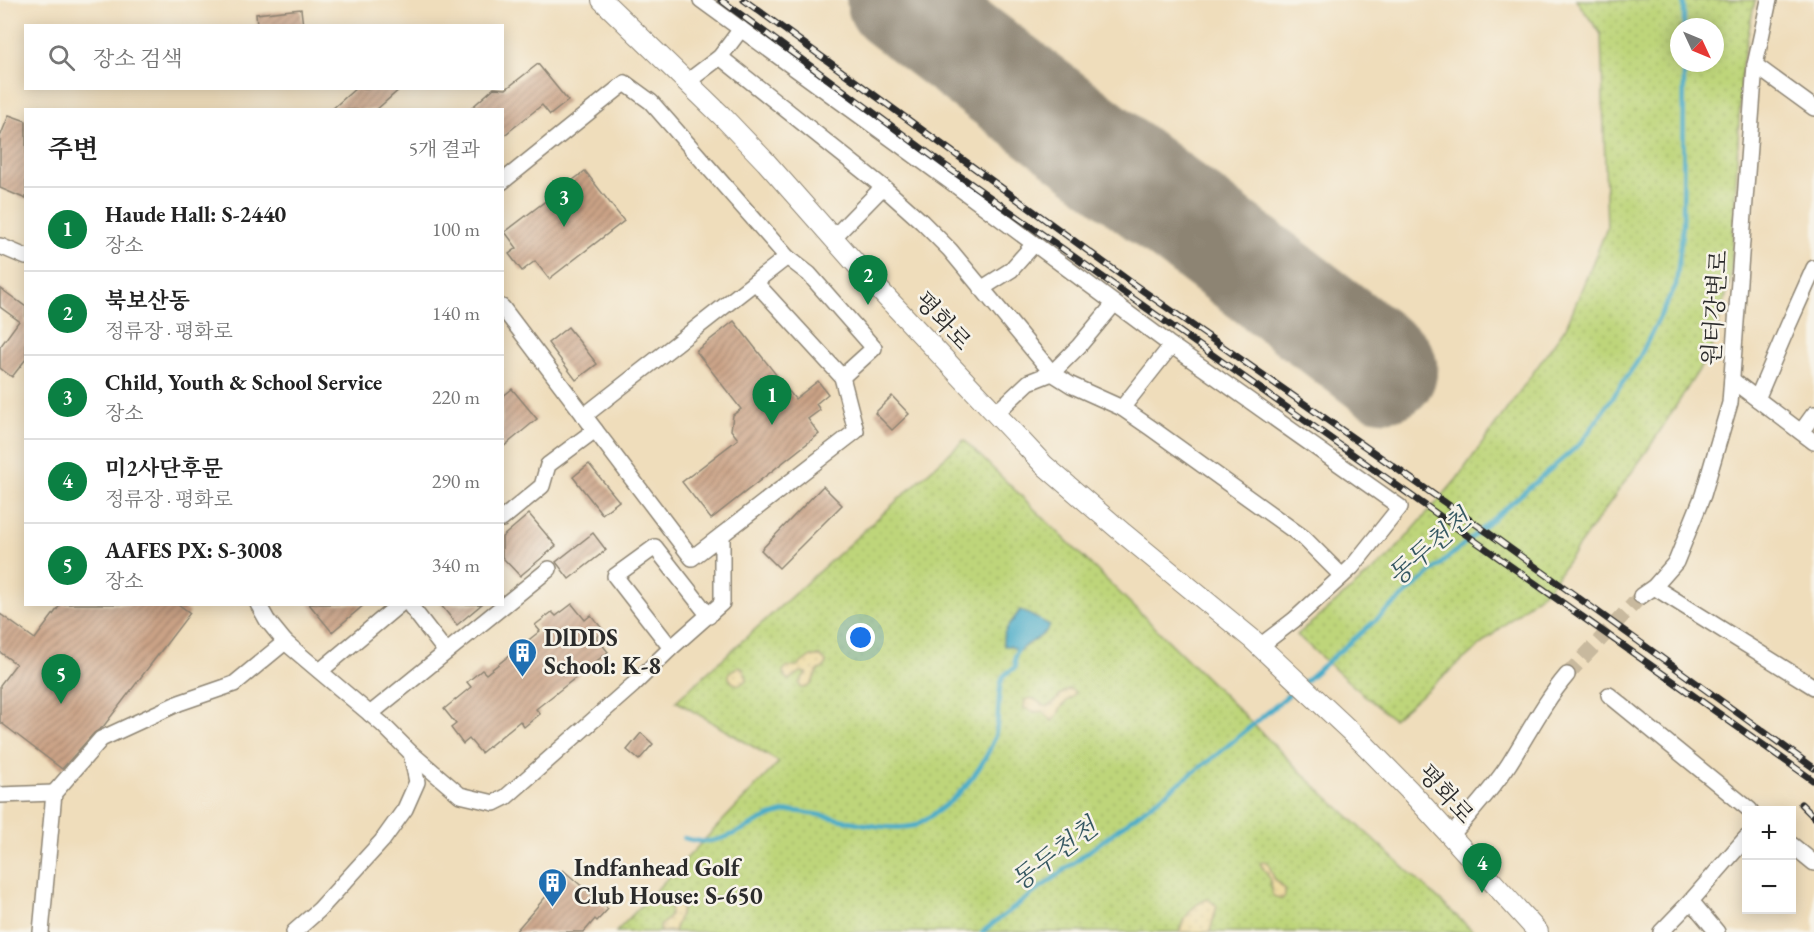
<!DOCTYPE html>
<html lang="ko">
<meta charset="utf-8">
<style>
:root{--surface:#fff;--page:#f6f6f6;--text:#222;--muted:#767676;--line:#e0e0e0;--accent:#0b8043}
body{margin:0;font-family:"EB Garamond","Noto Serif KR",serif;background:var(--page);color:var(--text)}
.controls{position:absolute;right:18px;bottom:18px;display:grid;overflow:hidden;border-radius:0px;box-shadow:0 3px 15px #0003}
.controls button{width:54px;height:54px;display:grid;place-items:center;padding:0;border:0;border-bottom:2px solid var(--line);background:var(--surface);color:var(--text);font:30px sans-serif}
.compass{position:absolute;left:1670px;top:18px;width:54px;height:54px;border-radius:50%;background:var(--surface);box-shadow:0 3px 15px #0003;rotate:134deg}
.you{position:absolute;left:861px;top:638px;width:21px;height:21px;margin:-15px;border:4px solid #fff;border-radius:50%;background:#1a73e8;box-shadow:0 0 0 9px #1a73e833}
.badge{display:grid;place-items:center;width:39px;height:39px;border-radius:50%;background:var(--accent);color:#fff;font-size:20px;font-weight:700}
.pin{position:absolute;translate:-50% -50px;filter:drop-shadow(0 2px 3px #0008)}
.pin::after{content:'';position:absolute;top:32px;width:21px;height:18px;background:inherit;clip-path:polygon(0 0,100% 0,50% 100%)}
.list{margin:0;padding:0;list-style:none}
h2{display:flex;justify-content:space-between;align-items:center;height:78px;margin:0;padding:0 24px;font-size:26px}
h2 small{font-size:20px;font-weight:400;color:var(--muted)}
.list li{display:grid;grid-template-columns:39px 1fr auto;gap:18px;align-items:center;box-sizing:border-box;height:84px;padding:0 24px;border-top:2px solid var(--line)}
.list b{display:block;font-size:22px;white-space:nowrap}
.list p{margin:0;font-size:20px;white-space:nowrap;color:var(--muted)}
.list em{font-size:20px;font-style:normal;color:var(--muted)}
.icon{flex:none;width:33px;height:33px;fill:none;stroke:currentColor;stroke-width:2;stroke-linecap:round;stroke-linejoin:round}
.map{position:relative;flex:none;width:1814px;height:932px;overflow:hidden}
.search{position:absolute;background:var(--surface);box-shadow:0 3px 15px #0003;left:24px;top:24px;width:480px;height:66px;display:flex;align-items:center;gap:15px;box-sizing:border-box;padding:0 21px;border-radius:0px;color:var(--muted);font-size:22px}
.panel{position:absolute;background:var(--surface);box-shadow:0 3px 15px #0003;left:24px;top:108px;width:480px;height:498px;border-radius:0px}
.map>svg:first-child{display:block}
</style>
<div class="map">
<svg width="1814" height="932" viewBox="0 0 1814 932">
<defs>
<pattern id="grass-dots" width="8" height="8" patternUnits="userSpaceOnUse" patternTransform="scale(1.5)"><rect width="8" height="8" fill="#bed57a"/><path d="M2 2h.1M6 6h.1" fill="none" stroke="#a3b76a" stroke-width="1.8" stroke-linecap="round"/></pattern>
<pattern id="sand-dots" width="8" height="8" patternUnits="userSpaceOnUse" patternTransform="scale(1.5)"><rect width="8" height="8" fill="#eeda9e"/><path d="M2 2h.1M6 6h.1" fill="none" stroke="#cb8" stroke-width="1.8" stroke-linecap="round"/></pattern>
<pattern id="building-hatch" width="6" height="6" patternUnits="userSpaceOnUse" patternTransform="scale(1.5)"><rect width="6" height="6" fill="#cba386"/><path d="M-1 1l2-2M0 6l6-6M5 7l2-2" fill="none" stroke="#a5856e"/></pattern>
</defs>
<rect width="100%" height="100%" fill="#f7f3e8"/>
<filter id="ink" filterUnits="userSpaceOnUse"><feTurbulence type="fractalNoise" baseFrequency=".0167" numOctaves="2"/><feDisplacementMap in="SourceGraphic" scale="12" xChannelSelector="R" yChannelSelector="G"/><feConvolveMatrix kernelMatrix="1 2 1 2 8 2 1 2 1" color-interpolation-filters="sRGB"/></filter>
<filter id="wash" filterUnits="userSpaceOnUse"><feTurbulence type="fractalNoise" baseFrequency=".008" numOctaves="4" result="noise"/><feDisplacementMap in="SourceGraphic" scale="24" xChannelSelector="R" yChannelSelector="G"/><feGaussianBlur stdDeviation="1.35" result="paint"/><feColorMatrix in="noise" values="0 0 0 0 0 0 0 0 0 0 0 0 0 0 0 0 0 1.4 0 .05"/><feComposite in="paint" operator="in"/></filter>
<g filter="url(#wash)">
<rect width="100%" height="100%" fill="#efddbb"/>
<g fill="url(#grass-dots)" stroke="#748052" stroke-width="1.5" fill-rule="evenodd">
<path d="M1576 0H1755L1742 64 1731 277 1711 351 1649 448 1550 586 1393 719 1350 683 1297 635 1390 556 1456 480 1566 327 1607 228 1601 34ZM1679 27H1715V63H1679Z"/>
<path d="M964 440 1234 705 1310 781 1474 932H616L779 762 676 701Z"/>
</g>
<g fill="url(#sand-dots)" stroke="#8c8264" stroke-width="1.5">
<path d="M811 656H820L826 662V665L822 669 818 670C813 678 813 688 801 688L799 683 806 673 801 672 788 680 785 677 783 671 787 667 797 666Z"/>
<path d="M739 666 743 668 747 679 740 685 733 683 729 678V673Z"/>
<path d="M1069 689 1074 691 1075 693C1072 699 1068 699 1064 704 1058 710 1059 717 1052 721L1043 711 1035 712 1024 708 1025 700C1034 695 1038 703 1046 707 1056 704 1059 693 1069 689Z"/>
<path d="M1264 861 1268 863 1274 878 1285 889V896L1282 899 1273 896C1271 891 1272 886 1270 881 1269 874 1263 870 1260 863Z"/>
<path d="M1208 899 1217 906 1210 932H1179C1185 917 1192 904 1208 899Z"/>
<path d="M675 903 683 907 674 931 660 932V926C666 919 673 918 670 907Z"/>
</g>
<path fill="#49acc9" stroke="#3a6c7a" stroke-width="1.5" d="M1020 610 1050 625C1044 638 1028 642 1019 651L1010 646H1004C999 632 1013 622 1020 610Z"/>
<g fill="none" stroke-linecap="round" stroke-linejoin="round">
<g stroke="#49acc9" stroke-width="4.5">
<path d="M1684 27V0"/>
<path d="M1304 682 1581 443 1637 362 1676 285 1683 225 1684 63"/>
<path d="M684 838C726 853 754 814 792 811 799 811 807 813 814 814 843 819 886 832 913 826 919 825 924 820 929 817 957 800 980 773 993 742 1001 723 996 698 1002 679 1004 673 1010 671 1015 668V656L1019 645"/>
<path d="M982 932 1219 753 1298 687"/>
</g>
<path stroke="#8d8473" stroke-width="105" d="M899 0 1385 369"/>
</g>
<g id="blocks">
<g fill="url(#building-hatch)">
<path d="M301 9 303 26H257L256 14Z"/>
<path d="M538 64 568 101 550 115 542 105 502 137V110H469L494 88 506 89Z"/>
<path d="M356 88H401L376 110H331Z"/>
<path d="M9 115 26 121V199L0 188V137Z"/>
<path d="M585 171 624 221 549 279 535 261 522 271 509 254 517 248 505 232Z"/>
<path d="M0 288 26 307V359L12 377 0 368V347L19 321 0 307Z"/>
<path d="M734 321 795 399 818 381 828 394 816 404 820 410 808 419 819 434 711 519 682 482 738 439 731 430 733 415 741 409 696 351Z"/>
<path d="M568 327 597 364 576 380 548 343Z"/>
<path d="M512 389 537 419 502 448V397Z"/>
<path d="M892 396 909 414 892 430 875 413Z"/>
<path d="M589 464 619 501 602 514 573 477Z"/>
<path d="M823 486 842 505 779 568 761 550Z"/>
<path d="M529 514 556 546 520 576 502 557V537Z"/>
<path d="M593 533 606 550 569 579 556 562Z"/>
<path d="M61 604H178L190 613 103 727 94 733 62 769 0 722V685L16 664 0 652V614L35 639Z"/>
<path d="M309 604H365L332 632Z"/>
<path d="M440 604H482L457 625Z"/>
<path d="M572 604 585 620 591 615 604 631 596 637 608 652 536 709 540 714 524 727 520 721 481 753 469 739 463 744 451 728 456 724 444 709 471 687 467 682 482 670 486 674 540 631 535 625 552 612 556 616Z"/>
<path d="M641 733 653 744 639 760 627 750Z"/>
<path d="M563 870 608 909 597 921 595 919 584 932H515L556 885 553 882Z"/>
</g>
</g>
</g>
<g filter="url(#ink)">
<use href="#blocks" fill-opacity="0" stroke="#8d8473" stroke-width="1.5"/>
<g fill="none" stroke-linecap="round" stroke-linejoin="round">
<path stroke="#c8b99e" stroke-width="15" stroke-dasharray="15 8" stroke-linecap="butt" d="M1567 675 1641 596"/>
<defs>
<g id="minor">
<path d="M701 0 951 182 1168 343 1400 507 1352 567 1294 620 1260 646"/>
<path d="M720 57 883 187 922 222 950 250 1052 373 1071 385 1122 408 1151 428 1304 538 1342 576"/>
<path d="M1755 65 1814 108"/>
<path d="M687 82 720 57 741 29"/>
<path d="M502 182 625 83 651 102 787 257 809 274 874 348 842 377 755 282"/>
<path d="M833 238 883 187"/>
<path d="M0 246 26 257"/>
<path d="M981 289 1011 270 1034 244"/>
<path d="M502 307 692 558 856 431 842 377"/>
<path d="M1732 380 1814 442"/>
<path d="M1757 399 1788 326 1814 268"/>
<path d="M1122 408 1171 346"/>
<path d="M995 414 1029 382 1052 373 1079 346 1114 304"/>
<path d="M584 416 787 257"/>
<path d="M1801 432 1814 414"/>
<path d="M502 519 542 486 548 465 595 430"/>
<path d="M1654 587 1814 687"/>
<path d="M1641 596 1654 587 1676 562 1703 495 1730 403 1755 65 1769 0"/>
<path d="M258 604 267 620 285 642 382 724 411 753 417 782 405 809 382 841 319 910 294 932"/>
<path d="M409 604 446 652"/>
<path d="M671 648 615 576 655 547 709 616"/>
<path d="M320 671 400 604"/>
<path d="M1609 695 1750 810"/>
<path d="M370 714 549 569"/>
<path d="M411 753 460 795 494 803 506 797 633 685 671 648 722 603V535"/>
<path d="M0 795 54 793"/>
<path d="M1450 837C1469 814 1493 789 1509 764 1528 734 1544 702 1567 675"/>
<path d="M1792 845 1814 863"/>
<path d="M1691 901 1717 932"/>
<path d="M41 932 54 793 101 739 179 703 234 684 285 642"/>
<path d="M1661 932 1691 901 1746 838"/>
</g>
<path id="major" d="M602 0 722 116 766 162 871 281 1044 465 1123 533 1252 639 1364 744 1409 790 1538 932"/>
</defs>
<use href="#minor" stroke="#8d8473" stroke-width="18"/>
<use href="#major" stroke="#8d8473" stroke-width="22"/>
<use href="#minor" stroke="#fff" stroke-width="15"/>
<use href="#major" stroke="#fff" stroke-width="20"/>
<defs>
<g id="rail">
<path d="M721 0 943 164 1814 781"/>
<path d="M744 0 1132 283 1497 539 1814 768"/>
<path d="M1801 804 1814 817"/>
</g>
</defs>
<use href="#rail" stroke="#2b2b2b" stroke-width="7"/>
<use href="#rail" stroke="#f7f3e8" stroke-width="4.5" stroke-dasharray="14" stroke-linecap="butt"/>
</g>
</g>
<defs>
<symbol id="building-pin" viewBox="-11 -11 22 30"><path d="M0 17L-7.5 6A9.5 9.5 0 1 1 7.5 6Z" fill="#1f6fb2" stroke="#f7f3e8"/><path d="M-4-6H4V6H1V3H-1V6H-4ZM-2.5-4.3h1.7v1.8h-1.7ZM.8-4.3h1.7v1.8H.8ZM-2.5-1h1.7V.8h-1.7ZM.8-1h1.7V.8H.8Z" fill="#fff"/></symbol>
</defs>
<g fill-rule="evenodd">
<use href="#building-pin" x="506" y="636" width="33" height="45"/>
<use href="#building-pin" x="536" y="866" width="33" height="45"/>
</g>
<g text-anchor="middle" stroke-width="5" stroke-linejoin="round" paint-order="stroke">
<g font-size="24" fill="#2b2b2b" stroke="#f7f3e8">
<text transform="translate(1715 308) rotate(-86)" y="8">원터강변로</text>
<text transform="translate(943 321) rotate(47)" y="8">평화로</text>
<text transform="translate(1446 794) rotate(48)" y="8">평화로</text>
</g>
<g font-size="24" font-weight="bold" fill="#2b2b2b" stroke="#f7f3e8" text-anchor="start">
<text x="544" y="646">DlDDS<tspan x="544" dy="28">School: K-8</tspan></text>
<text x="574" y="876">Indfanhead Golf<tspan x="574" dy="28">Club House: S-650</tspan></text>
</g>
<g font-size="26" font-style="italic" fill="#365862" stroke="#f7f3e8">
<text transform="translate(1429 547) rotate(-41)" y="9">동두천천</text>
<text transform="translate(1054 854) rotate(-37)" y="9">동두천천</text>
</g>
</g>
</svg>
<div class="controls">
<button>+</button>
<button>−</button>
</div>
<svg class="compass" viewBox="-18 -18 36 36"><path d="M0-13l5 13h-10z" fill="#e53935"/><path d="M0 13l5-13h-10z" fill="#767676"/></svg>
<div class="you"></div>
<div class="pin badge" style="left:772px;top:425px">1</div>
<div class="pin badge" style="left:868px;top:305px">2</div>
<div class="pin badge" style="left:564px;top:227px">3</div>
<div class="pin badge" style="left:1482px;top:893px">4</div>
<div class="pin badge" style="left:61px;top:704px">5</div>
<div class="search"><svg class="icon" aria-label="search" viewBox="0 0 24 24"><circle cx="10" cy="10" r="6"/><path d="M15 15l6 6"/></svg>장소 검색</div>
<section class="panel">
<h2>주변<small>5개 결과</small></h2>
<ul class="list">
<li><span class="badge">1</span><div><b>Haude Hall: S-2440</b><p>장소</p></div><em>100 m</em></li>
<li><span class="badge">2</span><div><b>북보산동</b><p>정류장 · 평화로</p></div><em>140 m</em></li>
<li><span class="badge">3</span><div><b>Child, Youth &amp; School Service</b><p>장소</p></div><em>220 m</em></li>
<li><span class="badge">4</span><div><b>미2사단후문</b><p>정류장 · 평화로</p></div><em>290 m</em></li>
<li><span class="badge">5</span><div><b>AAFES PX: S-3008</b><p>장소</p></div><em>340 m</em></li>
</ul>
</section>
</div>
